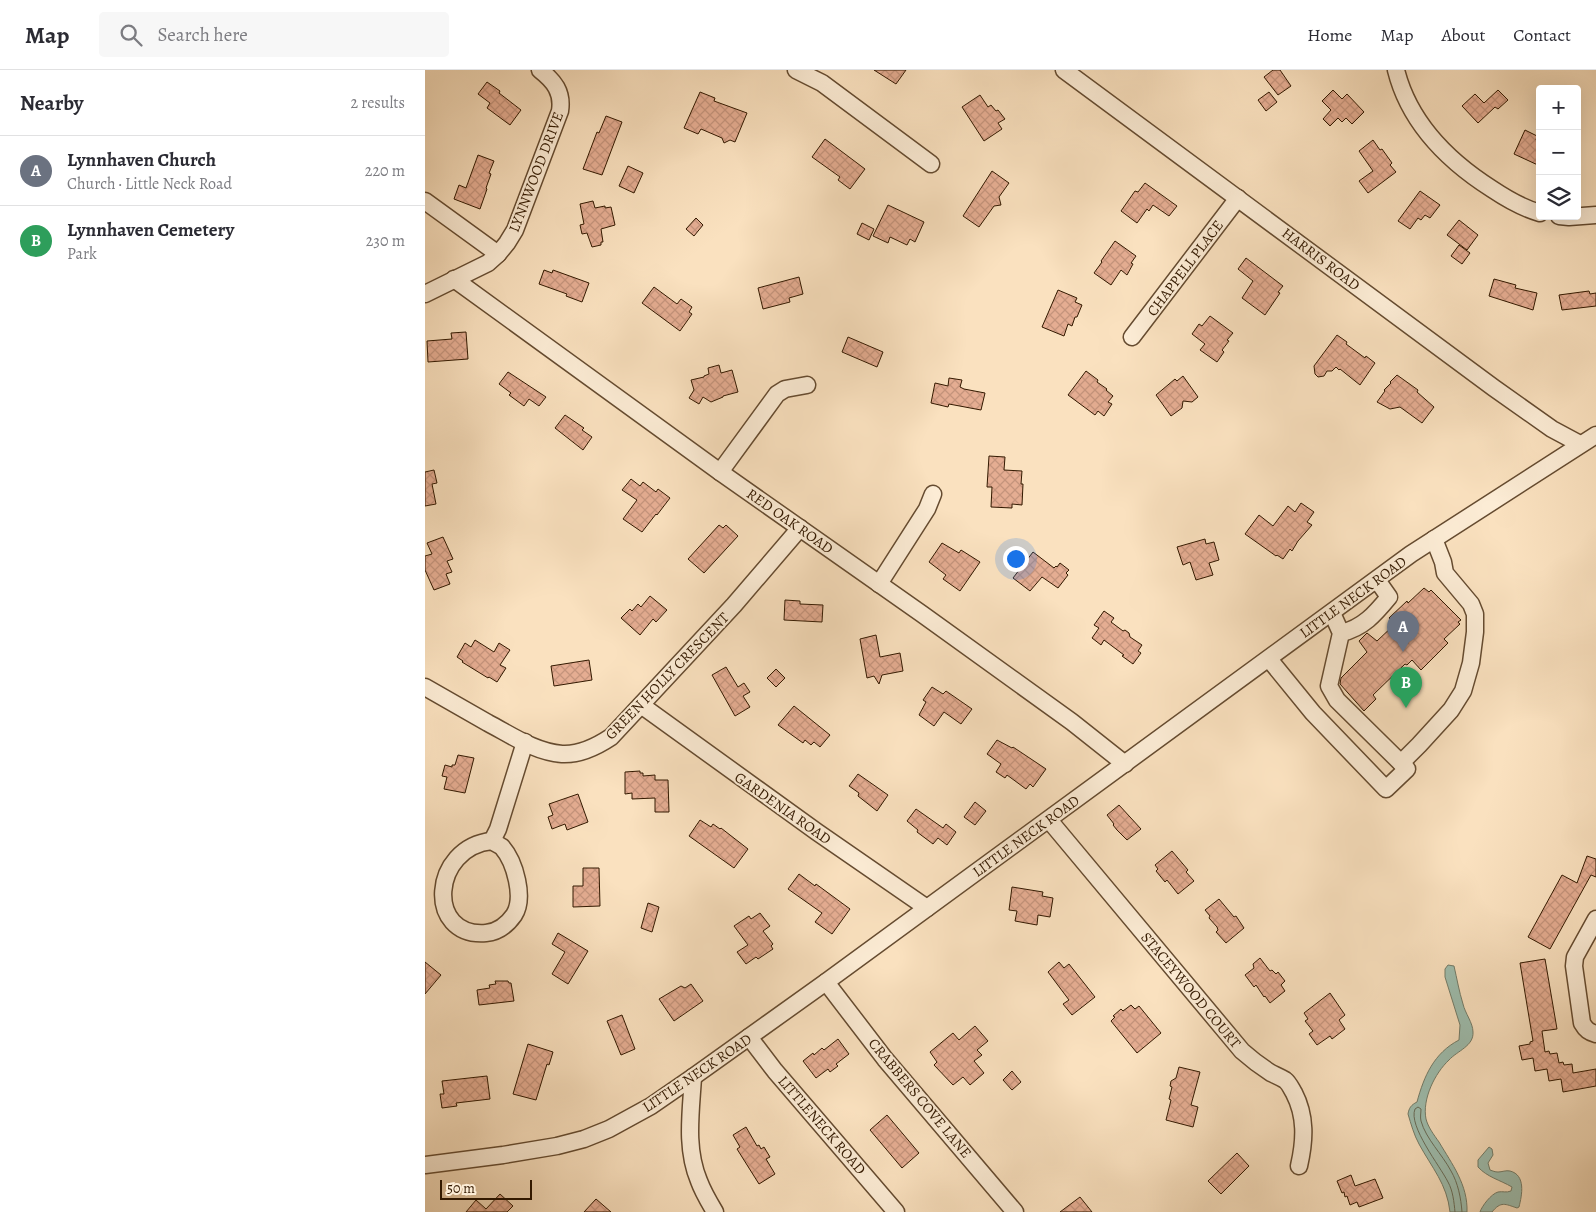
<!DOCTYPE html>
<meta charset="utf-8">
<style>
:root{--surface:#fff;--page:#f7f7f7;--text:#2b2b33;--muted:#7c7c81;--line:#e1e1e2;--accent:#111827}
body{margin:0;font-family:Alegreya,serif;background:var(--page);color:var(--text)}
.controls{position:absolute;right:15px;top:15px;display:grid;overflow:hidden;border-radius:5px;box-shadow:0 5px 20px #0002}
.controls button{width:45px;height:45px;display:grid;place-items:center;padding:0;border:0;border-bottom:1px solid var(--line);background:var(--surface);color:var(--text);font:25px sans-serif}
.scale{position:absolute;left:15px;bottom:12px;width:92px;box-sizing:border-box;padding-left:5px;border:2px solid #331900;border-top:0;font-size:14px;line-height:18px;white-space:nowrap;color:#331900;-webkit-text-stroke:4px #fcecd5;paint-order:stroke}
.you{position:absolute;left:590px;top:488px;width:18px;height:18px;margin:-12px;border:4px solid #fff;border-radius:50%;background:#1a73e8;box-shadow:0 0 0 8px #1a73e833}
.badge{display:grid;place-items:center;width:32px;height:32px;border-radius:50%;background:var(--accent);color:#fff;font-size:16px;font-weight:700}
.pin{position:absolute;translate:-50% -41px;filter:drop-shadow(0 1px 2px #0008)}
.pin::after{content:'';position:absolute;top:26px;width:18px;height:15px;background:inherit;clip-path:polygon(0 0,100% 0,50% 100%)}
.list{margin:0;padding:0;list-style:none}
h2{display:flex;justify-content:space-between;align-items:center;height:65px;margin:0;padding:0 20px;font-size:21px}
h2 small{font-size:16px;font-weight:400;color:var(--muted)}
.list li{display:grid;grid-template-columns:32px 1fr auto;gap:15px;align-items:center;box-sizing:border-box;height:70px;padding:0 20px;border-top:1px solid var(--line)}
.list b{display:block;font-size:19px;white-space:nowrap}
.list p{margin:0;font-size:16px;white-space:nowrap;color:var(--muted)}
.list em{font-size:16px;font-style:normal;color:var(--muted)}
.icon{flex:none;width:28px;height:28px;fill:none;stroke:currentColor;stroke-width:2;stroke-linecap:round;stroke-linejoin:round}
.map{position:relative;flex:none;width:1171px;height:1142px;overflow:hidden}
header{display:flex;align-items:center;gap:30px;box-sizing:border-box;height:70px;padding:0 25px;background:var(--surface);border-bottom:1px solid var(--line)}
header strong{font-size:24px}
nav{display:flex;gap:28px;margin-inline-start:auto;font-size:18px}
.search{width:350px;height:45px;background:var(--page);display:flex;align-items:center;gap:12px;box-sizing:border-box;padding:0 18px;border-radius:5px;color:var(--muted);font-size:19px}
main{display:flex}
aside{flex:1;background:var(--surface)}
.map>svg:first-child{display:block}
</style>
<header>
<strong>Map</strong>
<div class="search"><svg class="icon" aria-label="search" viewBox="0 0 24 24"><circle cx="10" cy="10" r="6"/><path d="M15 15l6 6"/></svg>Search here</div>
<nav><a>Home</a><a>Map</a><a>About</a><a>Contact</a></nav>
</header>
<main>
<aside>
<h2>Nearby<small>2 results</small></h2>
<ul class="list">
<li><span class="badge" style="background:#6b7280">A</span><div><b>Lynnhaven Church</b><p>Church · Little Neck Road</p></div><em>220 m</em></li>
<li><span class="badge" style="background:#2e9e5b">B</span><div><b>Lynnhaven Cemetery</b><p>Park</p></div><em>230 m</em></li>
</ul>
</aside>
<div class="map">
<svg width="1171" height="1142" viewBox="0 0 1171 1142">
<defs>
<pattern id="building-cross-hatch" width="8" height="8" patternUnits="userSpaceOnUse" patternTransform="scale(1.25)"><rect width="8" height="8" fill="#e5ad92"/><path d="M0 0l8 8M0 8l8-8" fill="none" stroke="#c5947c"/></pattern>
</defs>
<rect width="100%" height="100%" fill="#fae1bf"/>
<filter id="stains"><feTurbulence type="fractalNoise" baseFrequency=".004" numOctaves="4"/><feColorMatrix values="0 0 0 0 .2 0 0 0 0 .09 0 0 0 0 .02 0 0 0 .5 -.17"/></filter>
<radialGradient id="worn" r=".72"><stop offset=".6" stop-color="#630" stop-opacity="0"/><stop offset="1" stop-color="#630" stop-opacity=".3"/></radialGradient>
<g fill="#9ebeaf" stroke="#737c69">
<path d="M1023 895 1029 896C1032 909 1034 921 1038 934 1040 943 1048 953 1048 962 1049 976 1032 981 1024 990 1010 1003 997 1029 1001 1049 1003 1057 1009 1065 1014 1072 1027 1094 1043 1115 1042 1142H1025C1022 1114 1007 1098 994 1074 989 1065 986 1054 983 1044 984 1038 986 1035 992 1032 999 1006 1009 983 1034 970L1035 955 1020 907V899Z"/>
<path d="M1064 1077 1067 1079 1068 1085 1063 1093 1065 1100C1068 1101 1070 1102 1073 1102 1077 1102 1081 1100 1085 1101 1101 1105 1097 1125 1094 1137L1092 1138C1080 1134 1076 1131 1067 1142H1055C1057 1136 1066 1124 1073 1122 1078 1121 1081 1123 1086 1121L1087 1117C1075 1110 1062 1107 1053 1097V1090Z"/>
</g>
<g fill="none" stroke-linecap="round" stroke-linejoin="round">
<path stroke="#686c58" stroke-width="1" d="M1030 1142C1029 1132 1028 1121 1023 1112 1015 1096 983 1056 990 1039L993 1037 996 1039C996 1043 995 1047 996 1051 1001 1069 1017 1084 1026 1101 1033 1113 1036 1128 1037 1142"/>
</g>
<g fill="url(#building-cross-hatch)" stroke="#331900">
<path d="M449 0H481L471 14Z"/>
<path d="M848 0H855L866 16 853 25 839 7Z"/>
<path d="M62 12 75 21 74 23 96 40 85 55 62 38 65 33 53 24Z"/>
<path d="M908 20 917 29 922 24 939 42 927 54 921 48 917 52 913 48 905 56 898 49 906 40 897 31Z"/>
<path d="M1073 20 1083 30 1073 39 1070 37 1053 53 1037 36 1050 24 1059 33Z"/>
<path d="M275 22 290 28 289 31 322 43 310 72 305 70 299 73 297 68 276 59 273 64 259 58Z"/>
<path d="M844 22 852 32 841 41 833 30Z"/>
<path d="M555 25 563 37 566 35 571 41 573 40 580 49 573 53 577 59 559 71 537 37Z"/>
<path d="M181 46 197 52 177 105 158 99 172 62 174 63Z"/>
<path d="M1100 60 1112 66 1111 70 1115 72V96L1089 84Z"/>
<path d="M400 69 440 99 425 119 413 110 415 107 387 87Z"/>
<path d="M948 70 955 80 957 79 967 93 965 95 971 102 943 123 934 111 948 101 934 81Z"/>
<path d="M53 85 69 91 64 103 66 104 61 118 62 119 55 139 29 129 34 115 41 118Z"/>
<path d="M203 96 218 103 209 123 194 116Z"/>
<path d="M567 101 584 113 574 127 576 135 569 136 554 157 538 146Z"/>
<path d="M720 113 752 136 744 146 728 135 724 141 722 139 712 153 696 141 710 121 713 122Z"/>
<path d="M995 121 1015 135 1005 148 1000 145 996 150 993 148 985 159 973 151Z"/>
<path d="M168 131 170 138 180 136V138L186 137 190 155 176 159 178 172H176V175L167 177 162 163 157 164 155 155 159 154 155 134Z"/>
<path d="M463 135 499 152 490 172 485 169 482 175 465 167 463 173 448 166Z"/>
<path d="M271 148 278 155 269 166 261 159Z"/>
<path d="M1034 150 1053 165 1042 180 1022 165Z"/>
<path d="M437 153 449 159 444 170 432 164Z"/>
<path d="M690 171 711 186 706 193 708 194 702 205 696 200 686 215 669 203 677 192 676 191Z"/>
<path d="M1034 175 1045 183 1037 194 1026 186Z"/>
<path d="M821 188 858 216 853 222 855 223 840 245 817 228 828 211 813 199Z"/>
<path d="M119 200 127 203 128 200 164 213 157 232 141 226 142 224 114 214Z"/>
<path d="M374 207 378 224 364 228 365 232 338 239 333 218Z"/>
<path d="M1069 209 1091 215 1090 218 1112 223 1108 240 1064 226Z"/>
<path d="M229 217 252 234 256 229 267 237 264 242 267 244 255 261 217 233Z"/>
<path d="M633 220 652 228 650 232 657 235 652 247H650L647 256 643 254 639 266 617 257Z"/>
<path d="M1164 221 1165 224 1171 223V236L1137 240 1134 225Z"/>
<path d="M785 246 808 263 802 270 804 271 797 280 799 282 792 292 775 280 780 274 767 264 774 254 777 256Z"/>
<path d="M41 262 43 289 3 292 2 271 27 269 26 263Z"/>
<path d="M912 265 922 272 921 274 940 288 941 286 950 293 935 315 915 299 914 300 911 297 907 301H902L899 306 893 307 890 304 889 296Z"/>
<path d="M423 267 458 282 452 297 417 282Z"/>
<path d="M294 295 296 303 307 300 313 322 298 326V327L286 332 278 327 274 334 264 328 269 320 266 310 279 307V306L284 304 283 298Z"/>
<path d="M661 301 673 310 672 312 682 319 681 320 688 326 683 332 687 334 679 346 673 341 670 345 643 325Z"/>
<path d="M83 302 121 327 114 336 104 329 99 336 84 325 86 323 74 314Z"/>
<path d="M972 305 993 320 992 322 1009 337 997 353 975 337 965 339 952 332 960 321 959 320 966 313 965 312Z"/>
<path d="M758 306 773 327 767 332 758 331 757 338 746 346 731 325 750 309 752 311Z"/>
<path d="M524 308 537 310 535 317 539 319 560 323 556 340 524 334 523 337 506 333 510 313 523 316Z"/>
<path d="M140 345 159 358 157 360 167 367 158 380 130 358Z"/>
<path d="M564 386 580 387 579 400 597 401 596 414H598L597 435 587 434V438L566 437 567 417H562Z"/>
<path d="M9 400 12 413 7 414 11 434 0 436V402Z"/>
<path d="M206 409 215 416 218 412 231 422 233 419 245 428 232 445 231 444 217 462 198 449 212 430 197 420Z"/>
<path d="M876 433 889 442 882 452 887 455 873 471 867 481 865 479 858 489 852 485 851 486 820 464 834 445 848 456 863 436 870 442Z"/>
<path d="M294 455 298 458 301 455 313 466 279 503 263 489Z"/>
<path d="M18 467 28 489 22 491 27 502 21 504 25 514 9 520 0 500V486L7 484 2 473Z"/>
<path d="M780 469 781 474 789 472 794 490 784 493 788 505 771 510 765 492 758 495 752 477Z"/>
<path d="M517 473 534 483 536 480 555 492 535 521 518 509 521 505 504 492Z"/>
<path d="M608 482 629 498 631 496 632 497 635 493 644 500 641 503 643 505 633 518 617 507 605 521 588 508Z"/>
<path d="M999 518 1004 522 1006 520 1036 550 1033 552 1035 554 1019 569 1023 573 996 600 987 590 982 595 980 594 948 625 951 629 939 641 915 614 916 608 942 582 934 571 942 563 952 571 970 554 964 548 982 531 983 533Z"/>
<path d="M225 526 242 540 231 552 228 549 215 565 196 548 205 539 207 541 213 534 216 537Z"/>
<path d="M360 530 375 531V534L398 535 397 552 359 550Z"/>
<path d="M679 541 689 548 686 552 698 561 700 560 704 563 705 567 717 575 713 581 716 583 708 594 697 586 699 585 679 570 676 575 667 568 674 558 669 555Z"/>
<path d="M451 565 455 587 475 583 478 601 457 605 454 614 449 606 442 608 435 569Z"/>
<path d="M50 570 69 582 74 573 85 580 75 595 81 598 72 612 64 607 63 608 37 592 38 591 32 587 40 573 46 577Z"/>
<path d="M164 590 167 610 129 616 126 596Z"/>
<path d="M301 597 313 617 319 613 325 622 318 626 325 637 310 646 287 605Z"/>
<path d="M351 599 360 608 351 617 342 608Z"/>
<path d="M507 617 518 624 521 621 547 639 536 654 519 642 509 656 494 645 501 632 498 630Z"/>
<path d="M369 636 405 665 395 677 389 672 386 675 380 670 378 673 353 655Z"/>
<path d="M572 670 587 678 588 677 621 699 608 717 605 714 601 719 582 705 580 708 571 702 576 694 562 684Z"/>
<path d="M33 685 49 688 40 723 19 719 22 707 17 706 20 695 27 697V695H30Z"/>
<path d="M215 701V703H218V706L230 705V710H243L244 742H230V728L207 729V723L200 724V702Z"/>
<path d="M433 704 463 725 452 741 433 726 434 723 424 716Z"/>
<path d="M153 724 163 752 142 760 140 754 127 759 123 747 128 745 124 734Z"/>
<path d="M550 732 561 741 550 755 539 747Z"/>
<path d="M694 735 716 759 702 770 692 760 688 755 689 754 682 745Z"/>
<path d="M491 739 518 758 521 754 531 762 522 775 513 768 508 774 492 762 493 760 482 751Z"/>
<path d="M275 750 286 757 288 754 295 759 296 758 323 779 309 798 264 766Z"/>
<path d="M747 781 763 800 761 802 769 811 753 824 742 810 740 812 731 801 733 799 730 795Z"/>
<path d="M1162 786 1171 789V807L1166 805 1125 879 1103 867 1137 805 1152 813Z"/>
<path d="M158 798H174L175 836 148 837V816H158Z"/>
<path d="M374 804 390 816 391 814 425 839 407 864 390 852 397 843 363 819Z"/>
<path d="M587 817 618 822 617 826 628 828 625 847 613 845 612 855 590 851 592 841 584 840Z"/>
<path d="M794 829 809 847 811 846 819 858 801 873 791 862 793 860 792 857 784 848 785 846 780 840Z"/>
<path d="M223 833 234 837 227 862 216 858Z"/>
<path d="M335 843 345 856 338 861 348 874 346 876 348 879 333 889 331 887 321 894 312 882 323 875 309 856 324 846 326 849Z"/>
<path d="M133 863 163 881 143 914 127 904 140 882 127 874Z"/>
<path d="M835 888 845 901 847 900 851 904 853 902 860 911 856 915 860 921 845 933 840 926 839 927 831 915 829 917 820 905 829 898 828 894Z"/>
<path d="M1120 889 1132 959 1117 961 1120 982 1124 981 1125 984 1132 983 1134 993 1138 992 1139 995 1147 994 1148 1003 1171 999V1016L1138 1022 1136 1009 1124 1011 1122 999 1110 1001 1108 988 1097 990 1094 976 1105 974V972L1108 971 1095 893Z"/>
<path d="M0 892 16 905 0 924Z"/>
<path d="M634 892 639 898 644 894 670 927 647 945 638 934 644 930 623 902Z"/>
<path d="M70 911H83L84 913H86L89 931 54 935 52 920 65 918 64 915 71 914Z"/>
<path d="M266 914 278 931 249 951 234 929 256 916 260 918Z"/>
<path d="M905 923 920 945 914 950 920 959 907 969 905 966 892 975 884 964 888 961 880 951 883 949 879 943Z"/>
<path d="M706 935 710 939 714 936 736 963 712 983 686 951 690 947 688 946 696 939 698 941Z"/>
<path d="M197 945 210 979 196 985 182 951Z"/>
<path d="M550 956 563 971 552 980 557 985 549 991 559 1003 545 1015 538 1007 528 1015 509 995 512 992 505 982 528 963 534 970Z"/>
<path d="M413 969 424 984 411 994 413 996 405 1002 403 999 391 1008 378 991 388 983 389 985 397 978 399 980Z"/>
<path d="M103 974 128 982 124 995 122 994 111 1030 88 1024Z"/>
<path d="M754 997 775 1002 766 1035 773 1037 768 1057 741 1050 746 1030 744 1029 747 1017 745 1016 746 1011 751 1008Z"/>
<path d="M587 1001 596 1012 587 1020 578 1010Z"/>
<path d="M62 1006 65 1029 31 1033 32 1036 17 1038 15 1024H19L17 1011Z"/>
<path d="M462 1045 494 1083 477 1098 445 1060Z"/>
<path d="M321 1057 332 1076 334 1075 336 1079 339 1077 345 1087 341 1089 350 1104 334 1114 312 1079 315 1077 308 1065Z"/>
<path d="M812 1083 824 1096 796 1124 783 1111Z"/>
<path d="M926 1105 930 1116 950 1109 958 1128 934 1137 932 1132 925 1135 922 1126 920 1127 919 1122 917 1123 912 1111Z"/>
<path d="M75 1124 88 1136 82 1142H41L51 1130 61 1139Z"/>
<path d="M655 1127 667 1142H635Z"/>
<path d="M171 1129 186 1142H159Z"/>
</g>
<g fill="none" stroke-linecap="round" stroke-linejoin="round">
<defs>
<g id="minor">
<path d="M371 0 397 13 506 94"/>
<path d="M639 0 1069 318 1127 359 1155 374"/>
<path d="M971 0C984 52 1023 91 1067 119 1082 129 1097 138 1115 143"/>
<path d="M0 131 73 184"/>
<path d="M1134 146 1144 147 1171 145"/>
<path d="M29 209 295 402 497 544 647 652 700 694"/>
<path d="M0 224 63 193 73 184 82 173 90 160 135 41C138 22 129 11 115 0"/>
<path d="M707 267 813 128"/>
<path d="M295 402 352 324 360 319 382 315"/>
<path d="M454 514 502 439 508 424"/>
<path d="M916 563C938 558 950 544 964 527L952 510"/>
<path d="M844 589 888 643 961 719 982 699 912 630 904 616 916 563 907 543"/>
<path d="M0 617C21 629 42 641 63 653 86 665 110 682 137 684 155 685 171 677 186 667L309 535 375 458"/>
<path d="M216 635 392 762 502 838"/>
<path d="M976 693 994 675 1026 640 1038 621 1046 593 1050 562V544L1046 534 1020 503 1018 492 1009 469"/>
<path d="M624 750 817 981C826 989 835 996 846 1003 850 1005 855 1007 860 1010 864 1013 866 1018 869 1023 881 1046 880 1070 874 1096"/>
<path d="M67 771C70 773 74 775 77 777 90 792 100 828 89 845 82 855 72 862 61 863 0 868 6 777 67 771Z"/>
<path d="M67 771 73 759 100 672"/>
<path d="M1171 849 1150 887 1149 896 1157 953C1161 960 1164 962 1171 964"/>
<path d="M401 912 460 989 590 1142"/>
<path d="M324 967 350 1001 471 1142"/>
<path d="M268 1007C266 1042 260 1078 274 1111 278 1122 284 1132 290 1142"/>
<path d="M0 1095 78 1085 132 1076 159 1069 184 1059 226 1036 268 1007 401 912 986 484 1171 365"/>
</g>
</defs>
<use href="#minor" stroke="#654b30" stroke-width="19"/>
<use href="#minor" stroke="#fcecd5" stroke-width="16"/>
</g>
<g text-anchor="middle" stroke-width="4" stroke-linejoin="round" paint-order="stroke">
<g font-size="15" fill="#331900" stroke="#fcecd5">
<text transform="translate(111 102) rotate(-69)" y="5">LYNNWOOD DRIVE</text>
<text transform="translate(896 189) rotate(37)" y="5">HARRIS ROAD</text>
<text transform="translate(760 198) rotate(-53)" y="5">CHAPPELL PLACE</text>
<text transform="translate(365 451) rotate(35)" y="5">RED OAK ROAD</text>
<text transform="translate(928 527) rotate(-36)" y="5">LITTLE NECK ROAD</text>
<text transform="translate(242 606) rotate(-46)" y="5">GREEN HOLLY CRESCENT</text>
<text transform="translate(358 738) rotate(35)" y="5">GARDENIA ROAD</text>
<text transform="translate(601 766) rotate(-36)" y="5">LITTLE NECK ROAD</text>
<text transform="translate(766 920) rotate(50)" y="5">STACEYWOOD COURT</text>
<text transform="translate(272 1003) rotate(-34)" y="5">LITTLE NECK ROAD</text>
<text transform="translate(495 1028) rotate(50)" y="5">CRABBERS COVE LANE</text>
<text transform="translate(397 1055) rotate(49)" y="5">LITTLENECK ROAD</text>
</g>
</g>
<rect width="100%" height="100%" filter="url(#stains)"/>
<rect width="100%" height="100%" fill="url(#worn)"/>
</svg>
<div class="controls">
<button>+</button>
<button>−</button>
<button><svg class="icon" aria-label="layers" viewBox="0 0 24 24"><path d="M12 4l9 5-9 5-9-5zM3 14l9 5 9-5"/></svg></button>
</div>
<div class="scale">50 m</div>
<div class="you"></div>
<div class="pin badge" style="left:978px;top:582px;background:#6b7280">A</div>
<div class="pin badge" style="left:981px;top:638px;background:#2e9e5b">B</div>
</div>
</main>
